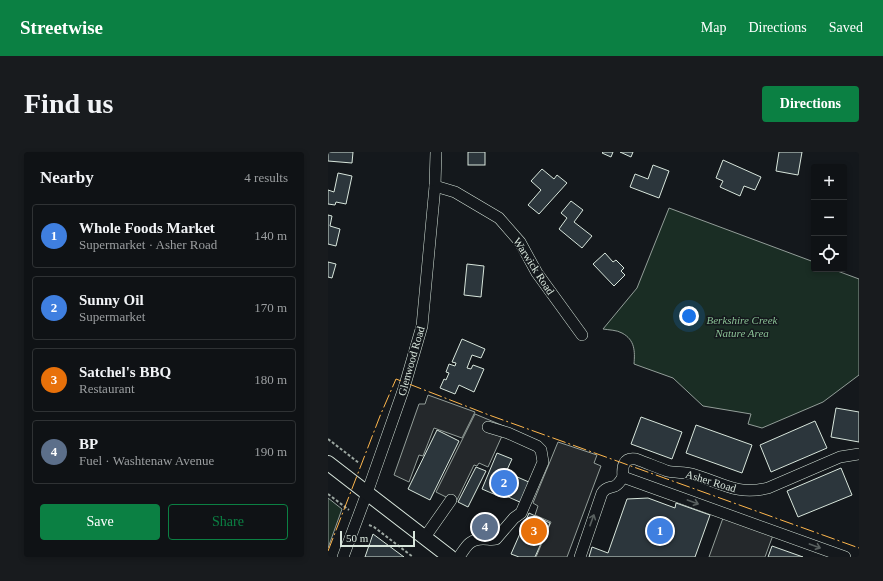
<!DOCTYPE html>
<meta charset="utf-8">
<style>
:root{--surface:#0f1215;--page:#181b1e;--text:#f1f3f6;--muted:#9b9ea0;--line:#2f3234;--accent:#0b8043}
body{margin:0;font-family:Georgia,serif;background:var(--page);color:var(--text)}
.controls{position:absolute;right:12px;top:12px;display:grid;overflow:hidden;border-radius:4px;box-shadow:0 2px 6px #0003}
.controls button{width:36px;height:36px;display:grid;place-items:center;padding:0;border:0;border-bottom:1px solid var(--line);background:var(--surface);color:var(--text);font:20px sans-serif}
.scale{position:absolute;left:12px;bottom:10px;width:75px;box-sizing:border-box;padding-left:4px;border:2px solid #d8e6dc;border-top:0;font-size:11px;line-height:14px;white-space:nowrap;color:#d8e6dc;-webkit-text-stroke:3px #14181c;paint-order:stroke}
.you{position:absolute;left:361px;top:164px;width:14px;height:14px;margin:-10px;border:3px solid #fff;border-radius:50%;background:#1a73e8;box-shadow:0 0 0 6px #1a73e833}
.badge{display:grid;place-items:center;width:26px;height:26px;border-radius:50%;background:var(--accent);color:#fff;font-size:13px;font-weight:700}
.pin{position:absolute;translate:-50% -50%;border:2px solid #fff;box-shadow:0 1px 4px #0006}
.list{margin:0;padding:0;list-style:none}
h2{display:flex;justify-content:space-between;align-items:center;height:52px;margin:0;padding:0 16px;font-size:17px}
h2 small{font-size:13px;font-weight:400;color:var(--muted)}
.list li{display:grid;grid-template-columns:26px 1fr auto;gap:12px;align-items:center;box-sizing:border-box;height:64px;margin:0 8px 8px;padding:0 8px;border:1px solid var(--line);border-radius:4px}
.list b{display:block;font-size:15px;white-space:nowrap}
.list p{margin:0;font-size:13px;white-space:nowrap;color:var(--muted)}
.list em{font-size:13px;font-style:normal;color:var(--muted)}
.actions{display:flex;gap:8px;padding:12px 16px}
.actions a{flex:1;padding:9px 0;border:1px solid var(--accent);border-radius:4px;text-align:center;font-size:14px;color:var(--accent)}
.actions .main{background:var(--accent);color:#fff}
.icon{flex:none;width:22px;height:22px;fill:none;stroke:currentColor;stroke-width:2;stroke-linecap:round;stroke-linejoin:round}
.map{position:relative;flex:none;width:531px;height:405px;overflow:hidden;border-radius:4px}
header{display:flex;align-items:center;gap:24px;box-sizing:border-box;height:56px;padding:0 20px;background:var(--accent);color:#fff}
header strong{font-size:19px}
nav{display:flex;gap:22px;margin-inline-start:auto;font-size:14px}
.intro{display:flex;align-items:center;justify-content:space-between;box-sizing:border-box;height:96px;padding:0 24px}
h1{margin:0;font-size:28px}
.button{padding:10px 18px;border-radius:4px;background:var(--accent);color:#fff;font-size:14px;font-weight:700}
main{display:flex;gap:24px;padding:0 24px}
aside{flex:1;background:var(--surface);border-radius:4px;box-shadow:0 2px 6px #0003}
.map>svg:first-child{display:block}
</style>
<header>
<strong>Streetwise</strong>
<nav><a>Map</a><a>Directions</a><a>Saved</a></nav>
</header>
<div class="intro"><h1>Find us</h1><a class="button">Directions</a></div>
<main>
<aside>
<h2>Nearby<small>4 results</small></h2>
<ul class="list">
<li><span class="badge" style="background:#3f7fe0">1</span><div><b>Whole Foods Market</b><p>Supermarket · Asher Road</p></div><em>140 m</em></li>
<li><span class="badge" style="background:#3f7fe0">2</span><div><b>Sunny Oil</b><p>Supermarket</p></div><em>170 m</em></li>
<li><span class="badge" style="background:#e8710a">3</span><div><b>Satchel's BBQ</b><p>Restaurant</p></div><em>180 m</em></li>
<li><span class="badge" style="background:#5c6f8a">4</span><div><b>BP</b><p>Fuel · Washtenaw Avenue</p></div><em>190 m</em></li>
</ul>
<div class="actions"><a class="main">Save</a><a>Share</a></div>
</aside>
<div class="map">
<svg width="531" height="405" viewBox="0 0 531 405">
<rect width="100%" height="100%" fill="#14181c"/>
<g fill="#1a2d24" stroke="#939e99">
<path d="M341 56 486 110V117H504L531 127V223L495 250 434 276 420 272 423 262 375 254 345 226 306 212C307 199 307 188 294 181 289 178 281 178 275 177L309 136Z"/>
<path d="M0 346 14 357 0 396Z"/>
</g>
<g fill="#24282b" stroke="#939e99">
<path d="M100 243 147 260 134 286 106 276 95 304 91 303 81 330 66 323 91 252H97Z"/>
<path d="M147 262 178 275 160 315 151 311 149 314 146 313 128 350 108 340Z"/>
<path d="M230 290 269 303 266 311 273 314 239 405H208L223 370 207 363 210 354 205 351Z"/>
<path d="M395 366 445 383 437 405H381Z"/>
</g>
<g fill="#2c363c" stroke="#d8e6dc">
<path d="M0 0H25L24 11 0 9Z"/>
<rect x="140" y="0" width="17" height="13"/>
<path d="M275 0H285L283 5 274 1Z"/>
<path d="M292 0H305L303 5Z"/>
<path d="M451 0H474L470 23 448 19Z"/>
<path d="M395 8 433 25 427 38 416 34 412 44 392 35 395 29 388 26Z"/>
<path d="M325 13 341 19 331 46 302 35 307 22 320 27Z"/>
<path d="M214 17 226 27 229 23 239 31 211 62 200 53 213 38 203 29Z"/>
<path d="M10 21 24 24 18 52 8 50 7 53 0 52V38L6 40Z"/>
<path d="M243 49 255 58 246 70 264 84 254 96 231 77 239 66 233 61Z"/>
<path d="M0 63 4 64 2 74 12 77 8 94 0 92Z"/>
<path d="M277 101 285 110 288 108 296 116 293 119 297 123 286 134 265 112Z"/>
<path d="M0 110 8 112 4 126 0 125Z"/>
<path d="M139 112 156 114 153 145 136 143Z"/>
<path d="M134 187 157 197 153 206 144 203 139 216 143 217 145 213 156 217 146 240 131 233 127 242 112 236 116 227 118 228 121 221 118 220 121 212 127 214 128 211 124 210Z"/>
<path d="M508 256 531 260V290L503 285Z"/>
<path d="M313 265 354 280 344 307 303 292Z"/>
<path d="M487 269 499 296 443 320 432 293Z"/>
<path d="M368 273 424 293 414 321 358 301Z"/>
<path d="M109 278 131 289 102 348 80 337Z"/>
<path d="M169 301 184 307 178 320 203 331 194 351 169 340 168 343 154 337Z"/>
<path d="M148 315 158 319 140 355 130 350Z"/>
<path d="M513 316 524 343 470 365 459 339Z"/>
<path d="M320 346 347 356 348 351 382 363 367 405H261L264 395 280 401 299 347Z"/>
<path d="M201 361 222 371 207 405H191L183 402Z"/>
<path d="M151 365 170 373 165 386 145 377Z"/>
<path d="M45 382 76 405H37Z"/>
<path d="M444 394 475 405H440Z"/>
</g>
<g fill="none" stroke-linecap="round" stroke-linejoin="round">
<defs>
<g id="minor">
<path d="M107 34 127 40 171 66 192 90 209 121 254 183"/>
<path d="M295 325C294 315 295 305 308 307 318 311 329 315 339 319 347 321 356 320 364 322 393 330 408 344 440 336L512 305 531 302"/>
<path d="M97 385 123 348"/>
<path d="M15 405 39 341 76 236 94 174 107 34 108 0"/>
<path d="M131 405C138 395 141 387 155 387 160 387 164 388 168 387L186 366 193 361 215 310 213 298 209 294 180 281 160 275"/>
<path d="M252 405 274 341C278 335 282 336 287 334 291 332 293 328 295 325L517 405"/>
</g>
<path id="major" d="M0 311 122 405"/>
</defs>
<use href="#minor" stroke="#d8e6dc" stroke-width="12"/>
<use href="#major" stroke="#d8e6dc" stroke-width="16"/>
<g stroke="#9da8a2" stroke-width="2" stroke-dasharray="3 2" stroke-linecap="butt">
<path d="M0 287 31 311"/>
<path d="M0 342 21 358"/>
<path d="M41 373 46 375 85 405"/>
</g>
<use href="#minor" stroke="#14181c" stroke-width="11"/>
<use href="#major" stroke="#14181c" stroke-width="14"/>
<path stroke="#ffb74d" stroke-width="1" stroke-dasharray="14 3 2 3" stroke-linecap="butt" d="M0 399 52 264 68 227 161 263 531 396"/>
</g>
<defs><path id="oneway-shaft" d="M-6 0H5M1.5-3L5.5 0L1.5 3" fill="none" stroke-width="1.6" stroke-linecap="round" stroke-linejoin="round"/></defs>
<g stroke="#59605f">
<use href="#oneway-shaft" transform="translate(365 350) rotate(20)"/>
<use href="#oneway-shaft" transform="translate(264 368) rotate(-70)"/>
<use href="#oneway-shaft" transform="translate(487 394) rotate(20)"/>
</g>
<g text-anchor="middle" stroke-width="3" stroke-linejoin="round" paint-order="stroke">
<g font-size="11" fill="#d8e6dc" stroke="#14181c">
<text transform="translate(206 114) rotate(57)" y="4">Warwick Road</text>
<text transform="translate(83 209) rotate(-74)" y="4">Glenwood Road</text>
<text transform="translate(383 329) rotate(17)" y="4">Asher Road</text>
</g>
<g font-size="11" font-style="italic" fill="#8ac095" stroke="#14181c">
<text x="414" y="172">Berkshire Creek<tspan x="414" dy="13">Nature Area</tspan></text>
</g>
</g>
</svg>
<div class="controls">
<button>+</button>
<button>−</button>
<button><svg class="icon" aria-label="locate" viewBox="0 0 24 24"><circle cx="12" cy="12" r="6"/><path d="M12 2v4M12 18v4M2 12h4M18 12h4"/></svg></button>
</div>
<div class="scale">50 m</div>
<div class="you"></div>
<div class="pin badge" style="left:332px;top:379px;background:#3f7fe0">1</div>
<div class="pin badge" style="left:176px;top:331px;background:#3f7fe0">2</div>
<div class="pin badge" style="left:206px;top:379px;background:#e8710a">3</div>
<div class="pin badge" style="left:157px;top:375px;background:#5c6f8a">4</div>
</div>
</main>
